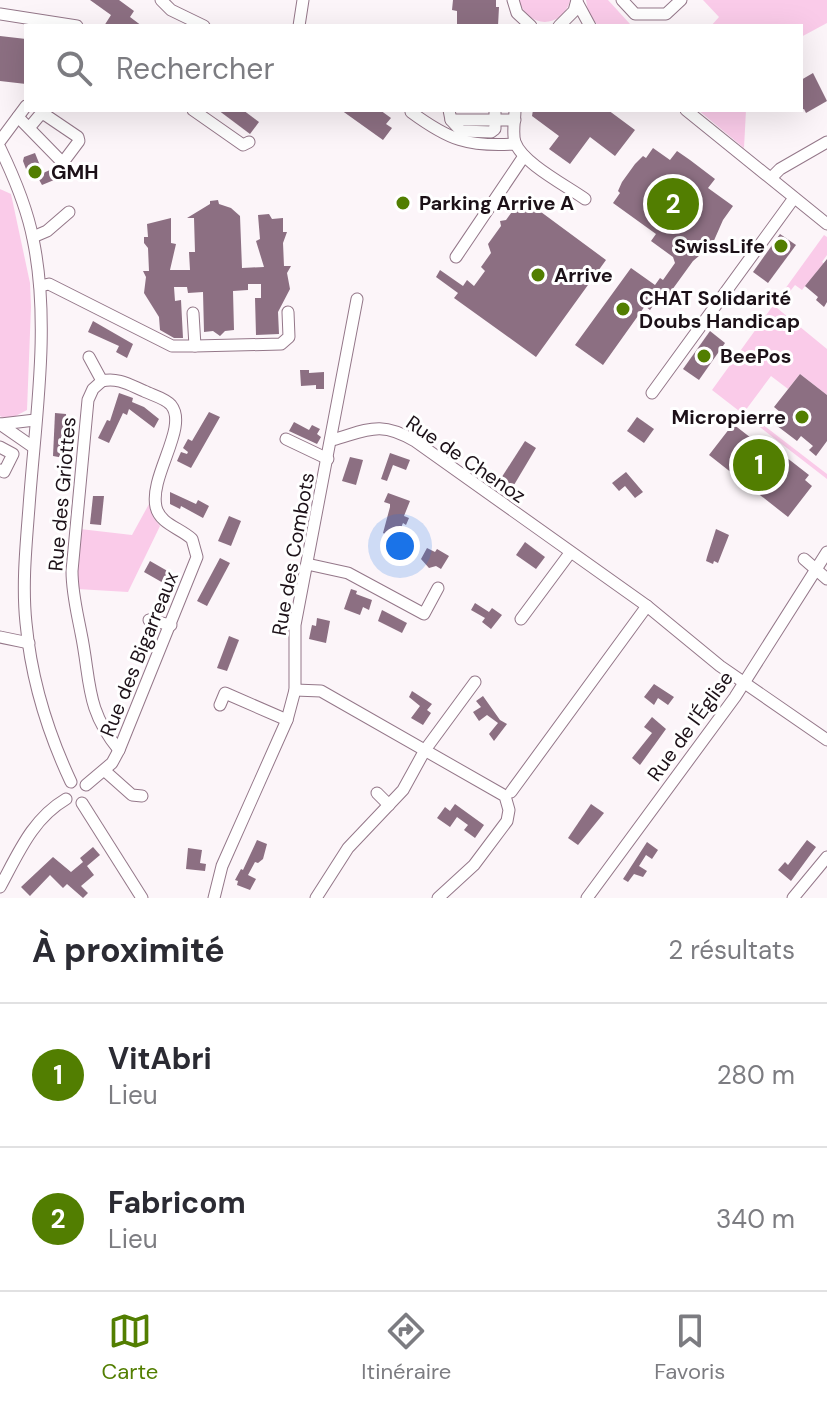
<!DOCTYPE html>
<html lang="fr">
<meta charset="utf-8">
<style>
:root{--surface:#fff;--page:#f7f7f7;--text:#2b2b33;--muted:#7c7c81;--line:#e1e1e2;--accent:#527e01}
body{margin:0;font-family:"DM Sans",sans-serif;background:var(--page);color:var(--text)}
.you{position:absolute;left:400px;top:546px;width:28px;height:28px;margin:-20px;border:6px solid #fff;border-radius:50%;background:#1a73e8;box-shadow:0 0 0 12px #1a73e833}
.badge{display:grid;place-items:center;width:52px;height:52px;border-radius:50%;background:var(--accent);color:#fff;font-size:26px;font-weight:700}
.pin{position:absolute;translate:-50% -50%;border:4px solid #fff;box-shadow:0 2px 8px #0006}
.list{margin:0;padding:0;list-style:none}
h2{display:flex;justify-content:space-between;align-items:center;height:104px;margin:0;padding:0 32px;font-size:34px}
h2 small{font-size:26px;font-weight:400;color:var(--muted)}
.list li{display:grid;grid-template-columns:52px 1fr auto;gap:24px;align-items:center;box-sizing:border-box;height:144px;padding:0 32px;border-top:2px solid var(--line)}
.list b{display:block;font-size:30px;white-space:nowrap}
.list p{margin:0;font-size:26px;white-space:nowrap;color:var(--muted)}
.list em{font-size:26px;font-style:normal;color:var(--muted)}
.icon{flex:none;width:44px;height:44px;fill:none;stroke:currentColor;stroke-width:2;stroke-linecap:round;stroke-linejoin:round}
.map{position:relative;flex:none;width:827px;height:898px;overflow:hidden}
.search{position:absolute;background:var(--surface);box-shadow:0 8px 32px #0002;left:24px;right:24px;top:24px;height:88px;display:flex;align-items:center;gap:20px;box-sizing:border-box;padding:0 28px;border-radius:0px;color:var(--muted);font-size:30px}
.sheet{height:392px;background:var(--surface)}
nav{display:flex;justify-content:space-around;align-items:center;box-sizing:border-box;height:112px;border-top:2px solid var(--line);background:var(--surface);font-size:22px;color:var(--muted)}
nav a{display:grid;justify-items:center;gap:4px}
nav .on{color:var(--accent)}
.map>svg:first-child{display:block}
</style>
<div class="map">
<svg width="827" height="898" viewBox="0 0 827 898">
<rect width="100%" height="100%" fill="#fcf5f9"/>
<g fill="#facbe9">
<path d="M519 0H570V1C562 29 527 29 519 0Z"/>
<path d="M586 0H608L630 24 658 26H598L588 11Z"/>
<path d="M703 0H827V23L801 37V26H711L719 17Z"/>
<path d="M698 110H746L744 148Z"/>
<path d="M0 189 11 194 30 283 31 307 27 410 8 420 0 416Z"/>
<path d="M824 235 827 237V255L822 262 827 266 819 269 802 290 795 285 777 308 827 349V395L800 374 788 389 771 376 745 411 827 474V479L712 390Z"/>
<path d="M149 504 153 517 160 526 128 592 77 589 80 529 132 535Z"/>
</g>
<g fill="#8c6f82">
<path d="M90 0H119L134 11 130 17 142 26H104L111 15Z"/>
<path d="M453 0H496V7H499L498 26H457V11L452 10Z"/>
<path d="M0 36 26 39V84L0 81Z"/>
<path d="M813 73 827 101 806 113 804 109 801 110V80Z"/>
<path d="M218 110H243L259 122 250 134Z"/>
<path d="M341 110H380L391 118 386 124 392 128 383 140Z"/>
<path d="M533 110H608L635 130 615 156 590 137 570 164 549 149 559 136 532 116Z"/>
<path d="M653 148 670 160 677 151 690 160 715 179 708 188 733 206 723 220 712 245 693 261 664 301 659 297 650 310 645 306 603 365 575 345 631 268 655 285 660 278 663 280 675 263 673 257 651 241 656 234 613 203 620 193 618 191 622 182 635 164 643 156 646 158Z"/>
<path d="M35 153 43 173 50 170 54 180 42 185 37 176 29 177 23 161 24 157Z"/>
<path d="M522 198 606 260 536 357 454 298 458 293 436 277 440 270 463 286 467 280 474 286 485 271 481 267 491 253 488 244 501 226 500 221 506 220Z"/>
<path d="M218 200 219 204 231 208 240 216 242 268 264 267 256 241 260 239 258 215 269 214 272 219 283 218V232H287L283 243 284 266H291L287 273 290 289 278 312 279 334 256 335 255 298H261V284H248V290L233 291 234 330 225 331 220 336 213 331 204 332 203 292 188 293 187 287H174L175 301 181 300 183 338H174L160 330 159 317 144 293 146 277 143 271H149L148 248 144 243V237H148L147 224 171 218V243L176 244 170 270H190L189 252H195L194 218H187L210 204V201Z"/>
<path d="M780 234 796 245 768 283 753 272Z"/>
<path d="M827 259V302L824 307 816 300 818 297 805 286Z"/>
<path d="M93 321 133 344 127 358 116 352 119 346 88 332Z"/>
<path d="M710 331 725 343 699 380 683 369Z"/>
<path d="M300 370H309V373L324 372V389H316V385L301 386Z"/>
<path d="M800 374 827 395V441L816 456 809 450 813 446 801 436 797 441 772 422 780 412 774 407Z"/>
<path d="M119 393 133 398 132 402 144 407 159 419 154 428 129 409 127 415 123 413 109 443 98 438 107 420 110 421Z"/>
<path d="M209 412 220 417 191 468 177 461 181 452 187 454 188 452 183 448 188 439 192 441Z"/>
<path d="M55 413 66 414 67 443 64 458 53 456Z"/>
<path d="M637 417 654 429 644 443 627 431Z"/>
<path d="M294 422 309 430 312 425 320 429 317 434 321 437 317 444 289 431Z"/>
<path d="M733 424 769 452 773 447 809 475 805 480 812 486 788 517 709 455Z"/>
<path d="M525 441 536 448 511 490 498 483Z"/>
<path d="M390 453 410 460 406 470 393 465 387 481 381 479Z"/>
<path d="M350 457 363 460 356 485 342 481Z"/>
<path d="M626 472 643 492 635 498 625 486 619 491 612 483Z"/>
<path d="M170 492 196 504 198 500 209 506 203 518 181 506 180 509 170 504Z"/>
<path d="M388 493 410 501 404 516 409 518 406 525 403 523 396 540 383 533 390 507V504L384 502Z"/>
<path d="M93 496H104L101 525 90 524Z"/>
<path d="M229 516 241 521 231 546 218 541Z"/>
<path d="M716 529 729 535 718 563 714 561 713 564 706 561 707 557Z"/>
<path d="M525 542 545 557 536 569 516 555Z"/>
<path d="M427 548 435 552 437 549 449 556 441 569 436 566 429 568 421 559Z"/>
<path d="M220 558 230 563 207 606 197 601Z"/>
<path d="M150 561 178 577 172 588 144 572Z"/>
<path d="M351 589 357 591 356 594 372 600 369 610 363 607 360 615 344 609Z"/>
<path d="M475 603 489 612 492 608 502 615 491 629 482 622 485 618 471 610Z"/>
<path d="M382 610 407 623 402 633 378 621Z"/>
<path d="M317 618 330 621 326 643 309 639 312 625 316 626Z"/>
<path d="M229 636 239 640 227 671 217 668Z"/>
<path d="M654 684 674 697 668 705 658 698 654 705 644 697Z"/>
<path d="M412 691 432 704 427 710 431 713 423 725 411 718 420 706 409 697Z"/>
<path d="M483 696 500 720 507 724 494 741 489 734 498 723 487 715 479 721 473 712 481 707 476 701Z"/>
<path d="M652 717 666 729 640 765 632 758 652 733 644 727Z"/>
<path d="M455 804 484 825 475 838 464 830 468 825 457 817 450 827 437 818 445 807 450 811Z"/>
<path d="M591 804 604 813 578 845 568 838Z"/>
<path d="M257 840 267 844 263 859 258 863 255 862 248 875 256 879 250 890 237 885 238 881 235 880 241 869 243 870Z"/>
<path d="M807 840 816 847 791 881 778 870 785 862 788 865Z"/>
<path d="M647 842 658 850 652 859 646 855 639 866 647 871 643 877 634 874 628 882 623 879Z"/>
<path d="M93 847 100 855 87 866 94 875 81 886 88 893 83 898 67 884 63 888 50 875 30 896 21 887 53 857 71 872 83 862 80 858Z"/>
<path d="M188 848 202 850 200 863 206 864 205 871 186 869Z"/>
</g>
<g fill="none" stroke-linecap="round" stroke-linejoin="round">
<defs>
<g id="minor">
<path d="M161 0 171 10 204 26"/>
<path d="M513 0 517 13 531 26"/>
<path d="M622 0 635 14H666L681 0"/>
<path d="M577 2 590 26"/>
<path d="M0 14 77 26"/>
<path d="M299 26 303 0"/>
<path d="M559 26 574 11 577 0"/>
<path d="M193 110 243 145 249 142"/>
<path d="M449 110 451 120 461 131 491 132 495 129V110"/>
<path d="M515 110C515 120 512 133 515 142 522 163 567 186 585 199"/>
<path d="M686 110 827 224"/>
<path d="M411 112C449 140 468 147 515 144"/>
<path d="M18 117 61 161H64L79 141 78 137 44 114 39 116 29 128"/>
<path d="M451 120H515"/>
<path d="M0 141 26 106"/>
<path d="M0 148C14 177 27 208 33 239 51 324 35 421 29 507 26 546 22 585 26 623 31 677 48 733 71 782"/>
<path d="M771 178 780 169 827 142"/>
<path d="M33 237 47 231 69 212"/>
<path d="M456 257 524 156"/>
<path d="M40 286 49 284 172 346H195L193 313"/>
<path d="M195 346 281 344 289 337 288 312"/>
<path d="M89 357 102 381"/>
<path d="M102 381 93 389 88 400 72 571C72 593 77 612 81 633 91 681 85 709 119 750"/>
<path d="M652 393 794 198"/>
<path d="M0 424 33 447"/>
<path d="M1 424 35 420"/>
<path d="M286 439 328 459"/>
<path d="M332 440C368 430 380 420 415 441L647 606 720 666 827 740"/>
<path d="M0 447 13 454 4 472 0 470"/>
<path d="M804 559 827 579"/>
<path d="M307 564 348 573 424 614 438 588"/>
<path d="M521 619 570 553"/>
<path d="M149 620 171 625"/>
<path d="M0 637 29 643"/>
<path d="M295 690 321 691 505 796 509 810 507 821 474 865 438 898"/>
<path d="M220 705 225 693 287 720"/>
<path d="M105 771 132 795 142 796"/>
<path d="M86 785 112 763 119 750 197 557 192 539C180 528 160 524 156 507 149 476 189 427 171 405 165 398 152 395 144 391 130 385 117 377 102 381"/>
<path d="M511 792 647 606"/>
<path d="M377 793 389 805"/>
<path d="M82 803 142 898"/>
<path d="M0 887C18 854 32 819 66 799"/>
<path d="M214 898 222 866 287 720 295 690V625L357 299"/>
<path d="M316 898 348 848 403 790 425 750 475 682"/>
<path d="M587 898 735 697 827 552"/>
<path d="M793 898 827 857"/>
</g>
</defs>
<use href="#minor" stroke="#947789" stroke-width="13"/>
<use href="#minor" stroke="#fff" stroke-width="11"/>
</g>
<g fill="#527e01" stroke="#fff" stroke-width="3">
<circle cx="35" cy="172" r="8"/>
<circle cx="403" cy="203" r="8"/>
<circle cx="781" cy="246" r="8"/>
<circle cx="538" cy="275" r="8"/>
<circle cx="623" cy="309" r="8"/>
<circle cx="704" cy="356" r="8"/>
<circle cx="802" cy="417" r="8"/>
</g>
<g text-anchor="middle" stroke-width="6" stroke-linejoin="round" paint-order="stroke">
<g font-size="20" font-weight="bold" fill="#1c1118" stroke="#fff" text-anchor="start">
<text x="51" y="179">GMH</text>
<text x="419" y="210">Parking Arrive A</text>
<text x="765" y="253" text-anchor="end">SwissLife</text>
<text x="554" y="282">Arrive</text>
<text x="639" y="305">CHAT Solidarité<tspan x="639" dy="23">Doubs Handicap</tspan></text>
<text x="720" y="363">BeePos</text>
<text x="786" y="424" text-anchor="end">Micropierre</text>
</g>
<g font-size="20" fill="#1c1118" stroke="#fff">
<text transform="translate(466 459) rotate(34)" y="7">Rue de Chenoz</text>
<text transform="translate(62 494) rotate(-85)" y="7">Rue des Griottes</text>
<text transform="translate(293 554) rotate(-80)" y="7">Rue des Combots</text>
<text transform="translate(139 654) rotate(-68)" y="7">Rue des Bigarreaux</text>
<text transform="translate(690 726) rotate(-54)" y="7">Rue de l'Église</text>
</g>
</g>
</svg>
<div class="you"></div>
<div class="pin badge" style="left:759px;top:465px">1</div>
<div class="pin badge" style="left:673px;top:204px">2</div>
<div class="search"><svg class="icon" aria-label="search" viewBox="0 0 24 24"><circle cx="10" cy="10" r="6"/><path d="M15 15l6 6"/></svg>Rechercher</div>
</div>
<section class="sheet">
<h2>À proximité<small>2 résultats</small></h2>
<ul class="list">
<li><span class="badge">1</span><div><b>VitAbri</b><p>Lieu</p></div><em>280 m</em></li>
<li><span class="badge">2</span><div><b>Fabricom</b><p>Lieu</p></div><em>340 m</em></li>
</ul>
</section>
<nav>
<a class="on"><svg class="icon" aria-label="map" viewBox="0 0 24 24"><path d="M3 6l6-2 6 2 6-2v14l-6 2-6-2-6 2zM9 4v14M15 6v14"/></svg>Carte</a>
<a><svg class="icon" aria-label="directions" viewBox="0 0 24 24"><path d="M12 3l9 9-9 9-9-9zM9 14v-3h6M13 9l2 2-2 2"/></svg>Itinéraire</a>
<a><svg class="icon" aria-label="saved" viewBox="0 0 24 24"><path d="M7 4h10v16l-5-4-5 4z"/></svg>Favoris</a>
</nav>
